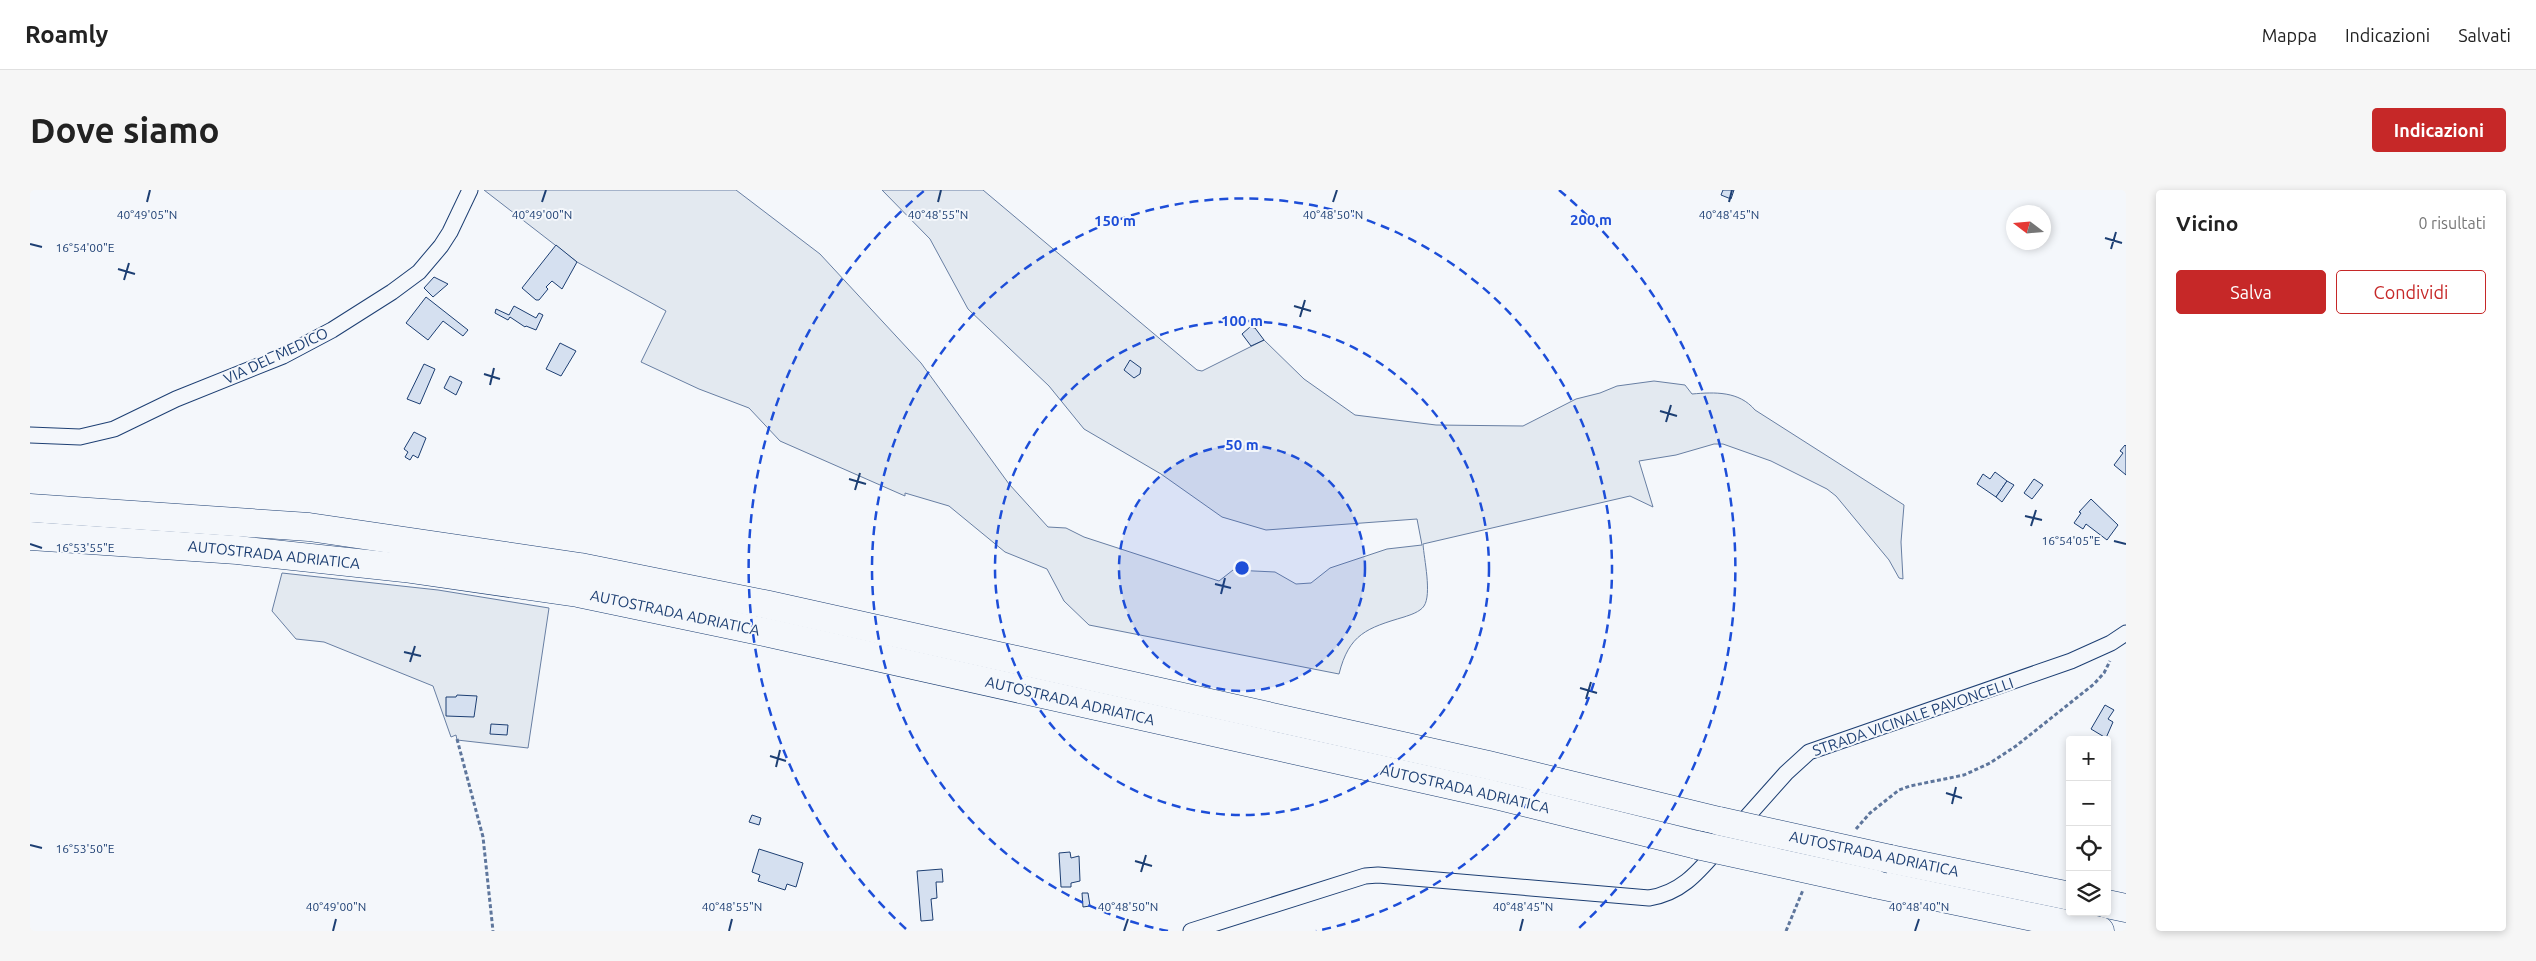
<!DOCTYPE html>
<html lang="it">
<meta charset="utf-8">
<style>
:root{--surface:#fff;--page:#f6f6f6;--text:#222;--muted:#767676;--line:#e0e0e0;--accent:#c62828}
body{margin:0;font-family:Ubuntu,sans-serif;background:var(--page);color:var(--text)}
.controls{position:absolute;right:15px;bottom:15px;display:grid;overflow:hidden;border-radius:5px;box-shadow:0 2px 8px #0003}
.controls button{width:45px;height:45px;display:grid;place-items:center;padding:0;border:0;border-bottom:1px solid var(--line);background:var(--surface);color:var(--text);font:25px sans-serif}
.compass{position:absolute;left:1976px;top:15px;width:45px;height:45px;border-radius:50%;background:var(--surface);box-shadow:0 2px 8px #0003;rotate:286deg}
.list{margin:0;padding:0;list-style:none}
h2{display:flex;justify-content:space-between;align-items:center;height:65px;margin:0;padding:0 20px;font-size:21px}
h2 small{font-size:16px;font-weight:400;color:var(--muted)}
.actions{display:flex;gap:10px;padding:15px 20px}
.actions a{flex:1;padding:11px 0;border:1px solid var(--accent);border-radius:5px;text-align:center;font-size:18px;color:var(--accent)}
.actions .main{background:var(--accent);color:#fff}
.icon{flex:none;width:28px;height:28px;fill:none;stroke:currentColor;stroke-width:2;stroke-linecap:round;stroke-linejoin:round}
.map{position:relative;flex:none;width:2096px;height:741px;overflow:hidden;border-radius:5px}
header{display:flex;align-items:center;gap:30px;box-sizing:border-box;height:70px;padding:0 25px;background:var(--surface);border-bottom:1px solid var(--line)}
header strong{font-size:24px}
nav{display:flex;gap:28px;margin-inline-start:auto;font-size:18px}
.intro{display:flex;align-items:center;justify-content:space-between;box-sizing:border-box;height:120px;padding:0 30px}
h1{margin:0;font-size:35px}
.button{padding:12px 22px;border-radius:5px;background:var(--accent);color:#fff;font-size:18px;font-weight:700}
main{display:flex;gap:30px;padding:0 30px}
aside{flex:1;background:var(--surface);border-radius:5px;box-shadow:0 2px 8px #0003}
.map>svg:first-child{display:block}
</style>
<header>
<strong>Roamly</strong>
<nav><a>Mappa</a><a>Indicazioni</a><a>Salvati</a></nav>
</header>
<div class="intro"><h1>Dove siamo</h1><a class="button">Indicazioni</a></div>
<main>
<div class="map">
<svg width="2096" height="741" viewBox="0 0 2096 741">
<rect width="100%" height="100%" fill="#f4f7fb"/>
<g fill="#e3e9f0" stroke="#687fa3">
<path d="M454 0H706L790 64 891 173 979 294 1018 337 1036 338 1054 347 1189 391 1203 380 1245 382 1266 394 1281 393 1300 378 1357 359 1392 355 1387 329 1236 340 1192 327 1131 284 1054 239 1019 196 938 119 900 49 852 0H953L1167 180 1172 181 1234 150 1274 189 1325 225 1406 235 1493 236 1546 209 1570 203 1587 196 1624 191 1655 195 1662 204C1685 202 1709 201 1725 220L1874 315 1871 352 1873 389 1869 388 1859 370 1806 306 1797 299 1741 271 1693 254H1684L1646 265 1609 271 1623 317 1600 306 1393 354C1394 369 1402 404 1394 416 1390 422 1380 425 1374 427 1337 438 1319 444 1309 484L1059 435 1034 411 1017 379 975 362 919 316 875 303V306L750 251 719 218 669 199 611 172 636 121 547 72Z"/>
<path d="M252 383 408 400 519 418 498 558 427 550 426 545 421 547 403 496 294 452 266 449 242 421Z"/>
</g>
<g fill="#d5e0f0" stroke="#1d3f73">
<path d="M1693 0H1704L1701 9 1691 5Z"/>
<path d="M526 55 547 72 532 99 522 91 516 97 518 99 509 110H506L492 98Z"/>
<path d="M404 87 418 94 403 107 394 98Z"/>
<path d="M396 107 438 140 433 146 413 131 398 150 376 133Z"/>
<path d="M484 116 506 128 509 123 513 125 506 140 496 136 495 137 480 127 478 130 465 123 466 119 479 125Z"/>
<path d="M1220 137 1225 138 1234 150 1221 156 1212 144Z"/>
<path d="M530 153 546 161 531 186 516 179Z"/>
<path d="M1100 170 1111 178 1110 184 1104 188 1094 180Z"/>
<path d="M394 174 405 179 390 214 377 209Z"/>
<path d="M420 186 432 192 426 205 414 198Z"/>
<path d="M384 242 396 248 388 268 383 265 380 270 375 267 378 262 374 259Z"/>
<path d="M2095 255 2096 256V285L2084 275 2093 263 2090 261Z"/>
<path d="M1965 282 1977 291 1966 307 1947 294 1953 284 1960 289Z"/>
<path d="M2004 289 2013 295 2002 309 1994 303Z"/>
<path d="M1977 291 1984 295 1972 312 1966 307Z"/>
<path d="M2061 309 2088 335 2077 350 2056 334 2053 339 2044 333 2051 323 2049 322Z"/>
<path d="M427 505 447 506 444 527 416 526V507H426Z"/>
<path d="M2075 515 2084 520 2078 529 2083 532 2076 548 2061 539Z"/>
<path d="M461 534 478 535 477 545 460 544Z"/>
<path d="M722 625 731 628 729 635 719 632Z"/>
<path d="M729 659 773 673 766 697 757 694 755 700 728 691 730 685 722 682Z"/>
<path d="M1040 662 1041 668 1049 666 1050 691 1041 693V697H1031L1029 663Z"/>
<path d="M912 679 913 692H906L907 708 901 709 903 730 891 731 887 681Z"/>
<path d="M1052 703H1058L1060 716 1053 717Z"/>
</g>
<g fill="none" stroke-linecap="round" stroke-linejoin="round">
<defs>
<g id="minor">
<path d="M0 245 50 247 84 239 146 209 253 166 302 140 362 102 389 82 411 56 420 42 440 0"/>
<path d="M1707 638 1756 583 1779 562 2041 471 2081 453 2096 443"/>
<path d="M1161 741 1335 686 1348 685 1619 708C1652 703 1669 681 1690 657"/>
</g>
<g id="motorway">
<path d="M0 318 279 337 550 377 739 415 1458 575 1689 631"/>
<path d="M0 346 207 360 374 378 548 403 739 443 1461 604 1667 655"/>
<path d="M1860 669 2040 706"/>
<path d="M1845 694 2070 741"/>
<path d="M2077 714 2096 718"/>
</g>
</defs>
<use href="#minor" stroke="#1d3f73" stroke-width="17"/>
<use href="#motorway" stroke="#1d3f73" stroke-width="29"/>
<g stroke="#5e769c" stroke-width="3" stroke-dasharray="4 2.5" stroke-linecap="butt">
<path d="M427 549 453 647 463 741"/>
<path d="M1826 639 1840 623 1869 600 1880 596 1934 585 1960 573 1986 556 2064 494 2074 483 2080 471"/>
<path d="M1756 741 1773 700"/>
</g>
<use href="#minor" stroke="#f4f7fb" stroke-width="15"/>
<use href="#motorway" stroke="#f4f7fb" stroke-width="28"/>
<defs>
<g id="motorway-bridge">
<path d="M1689 631 1860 669"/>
<path d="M1667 655 1845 694"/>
</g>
</defs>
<use href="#motorway-bridge" stroke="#1d3f73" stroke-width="29" stroke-linecap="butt"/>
<use href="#motorway-bridge" stroke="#f4f7fb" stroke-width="28"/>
</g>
<path fill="none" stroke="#1d3f73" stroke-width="2" d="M117 12 120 0M512 12 516 0M908 12 911 0M1303 12 1307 0M1699 12 1702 0M2075 48 2092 53M0 54 12 57M2081 59 2086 42M88 79 105 84M94 90 99 73M1264 116 1281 121M1270 127 1275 110M454 184 470 189M460 195 464 178M1630 221 1647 226M1636 232 1641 215M819 289 836 294M825 300 830 283M1995 326 2012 330M2001 336 2006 320M2084 351 2096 354M0 354 12 358M1185 394 1201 398M1191 404 1195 388M374 462 391 466M380 472 385 456M1550 498 1567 503M1556 509 1561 492M740 566 756 571M746 577 750 560M1916 603 1932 608M1922 614 1926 597M0 655 12 658M1105 671 1122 676M1111 682 1116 665M303 741 306 729M699 741 702 729M1094 741 1098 729M1490 741 1493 729M1885 741 1889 729"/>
<circle cx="1212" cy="378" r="123" fill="#1d4ed8" fill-opacity=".12"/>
<g fill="none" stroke="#1d4ed8" stroke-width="2.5" stroke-dasharray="9 6">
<circle cx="1212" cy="378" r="123"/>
<circle cx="1212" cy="378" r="247"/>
<path d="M1138 741A370 370 0 1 1 1286 741"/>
<path d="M876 739A493 493 0 0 1 895 0M1529 0A493 493 0 0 1 1548 739"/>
</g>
<g text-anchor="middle" stroke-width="4" stroke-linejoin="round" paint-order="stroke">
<g font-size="15" fill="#1d3f73" stroke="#f4f7fb">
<text transform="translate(246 166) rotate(-25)" y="5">VIA DEL MEDICO</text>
<text transform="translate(244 365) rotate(6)" y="5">AUTOSTRADA ADRIATICA</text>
<text transform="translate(645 423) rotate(12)" y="5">AUTOSTRADA ADRIATICA</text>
<text transform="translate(1040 511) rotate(13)" y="5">AUTOSTRADA ADRIATICA</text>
<text transform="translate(1883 527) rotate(-19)" y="5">STRADA VICINALE PAVONCELLI</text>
<text transform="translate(1435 599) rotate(13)" y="5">AUTOSTRADA ADRIATICA</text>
<text transform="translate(1844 664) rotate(12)" y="5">AUTOSTRADA ADRIATICA</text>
</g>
</g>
<g font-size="12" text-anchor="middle" fill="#1d3f73" stroke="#f4f7fb" stroke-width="4" stroke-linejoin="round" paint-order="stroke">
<text x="117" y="29">40°49'05"N</text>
<text x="512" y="29">40°49'00"N</text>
<text x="908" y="29">40°48'55"N</text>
<text x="1303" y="29">40°48'50"N</text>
<text x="1699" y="29">40°48'45"N</text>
<text x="55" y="62">16°54'00"E</text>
<text x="2041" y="355">16°54'05"E</text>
<text x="55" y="362">16°53'55"E</text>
<text x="55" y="663">16°53'50"E</text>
<text x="306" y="721">40°49'00"N</text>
<text x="702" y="721">40°48'55"N</text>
<text x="1098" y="721">40°48'50"N</text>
<text x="1493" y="721">40°48'45"N</text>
<text x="1889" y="721">40°48'40"N</text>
</g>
<circle cx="1212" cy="378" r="8" fill="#1d4ed8" stroke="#f4f7fb" stroke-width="2.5"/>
<g font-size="15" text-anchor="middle" font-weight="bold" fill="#1d4ed8" stroke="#f4f7fb" stroke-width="4" stroke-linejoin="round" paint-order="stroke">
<text x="1561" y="35">200 m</text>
<text x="1085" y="36">150 m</text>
<text x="1212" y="136">100 m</text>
<text x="1212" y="260">50 m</text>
</g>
</svg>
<div class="controls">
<button>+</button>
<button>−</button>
<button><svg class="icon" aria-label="locate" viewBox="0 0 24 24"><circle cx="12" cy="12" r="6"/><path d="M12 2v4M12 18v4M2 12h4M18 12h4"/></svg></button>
<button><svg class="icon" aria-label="layers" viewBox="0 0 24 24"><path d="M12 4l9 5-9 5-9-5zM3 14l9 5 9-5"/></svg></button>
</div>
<svg class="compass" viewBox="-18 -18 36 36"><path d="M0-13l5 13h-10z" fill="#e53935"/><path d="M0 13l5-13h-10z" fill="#767676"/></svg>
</div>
<aside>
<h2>Vicino<small>0 risultati</small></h2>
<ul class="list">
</ul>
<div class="actions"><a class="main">Salva</a><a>Condividi</a></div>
</aside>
</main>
